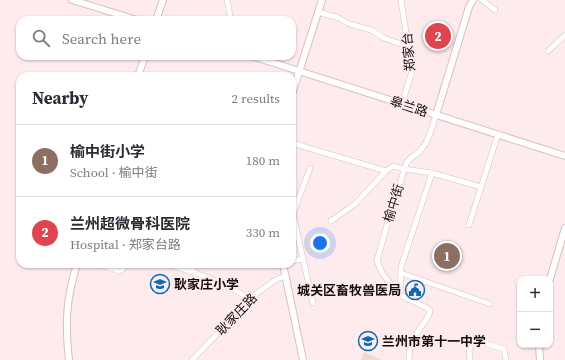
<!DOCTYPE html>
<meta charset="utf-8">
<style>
:root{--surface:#fff;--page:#f2f2f3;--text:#2b2b33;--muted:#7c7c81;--line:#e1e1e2;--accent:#ea580c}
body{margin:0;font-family:"Source Serif 4","Noto Sans SC",serif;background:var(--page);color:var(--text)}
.controls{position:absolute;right:12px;bottom:12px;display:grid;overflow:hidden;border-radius:8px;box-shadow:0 1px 3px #0004}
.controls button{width:36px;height:36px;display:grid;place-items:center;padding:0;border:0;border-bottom:1px solid var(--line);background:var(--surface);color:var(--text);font:20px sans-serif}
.you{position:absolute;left:320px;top:243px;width:14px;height:14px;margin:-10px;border:3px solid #fff;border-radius:50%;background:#1a73e8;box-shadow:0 0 0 6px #1a73e833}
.badge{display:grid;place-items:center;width:26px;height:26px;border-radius:50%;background:var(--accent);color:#fff;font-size:13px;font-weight:700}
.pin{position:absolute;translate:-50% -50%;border:2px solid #fff;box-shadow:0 1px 4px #0006}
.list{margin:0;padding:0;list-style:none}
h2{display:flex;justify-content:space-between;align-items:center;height:52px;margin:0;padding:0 16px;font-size:17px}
h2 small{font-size:13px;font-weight:400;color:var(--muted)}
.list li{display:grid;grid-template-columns:26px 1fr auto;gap:12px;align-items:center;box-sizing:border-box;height:72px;padding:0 16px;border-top:1px solid var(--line)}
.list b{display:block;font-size:15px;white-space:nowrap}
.list p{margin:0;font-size:13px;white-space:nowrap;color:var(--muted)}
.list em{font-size:13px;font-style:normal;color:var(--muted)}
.icon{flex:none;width:22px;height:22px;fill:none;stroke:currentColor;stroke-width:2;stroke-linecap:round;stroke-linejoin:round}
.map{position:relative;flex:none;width:565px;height:360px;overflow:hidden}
.search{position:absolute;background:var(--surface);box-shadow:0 1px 3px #0004;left:16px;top:16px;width:280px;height:44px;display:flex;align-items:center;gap:10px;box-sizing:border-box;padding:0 14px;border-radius:12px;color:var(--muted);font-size:15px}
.panel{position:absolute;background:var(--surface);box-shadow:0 1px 3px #0004;left:16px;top:72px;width:280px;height:196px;border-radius:12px}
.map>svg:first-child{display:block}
</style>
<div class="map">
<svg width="565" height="360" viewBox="0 0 565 360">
<rect width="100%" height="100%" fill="#fdebee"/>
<g fill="#f1dbce">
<path d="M453 245 462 248 455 270 446 267Z"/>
<path d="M364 352 382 360H361Z"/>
</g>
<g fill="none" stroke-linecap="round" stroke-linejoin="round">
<defs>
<g id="minor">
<path d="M227 0 231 20"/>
<path d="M401 0 412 71 402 104"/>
<path d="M482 0 495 10"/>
<path d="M318 12 339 18 347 23 371 30 384 38 409 47"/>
<path d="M548 51 565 35"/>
<path d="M292 143 386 171 393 166 404 169 432 173 481 187"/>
<path d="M331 221 355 204 386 171"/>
<path d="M469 225 498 134"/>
<path d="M303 259 313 303"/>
<path d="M292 261 303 259 293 214 310 168"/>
<path d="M97 264 120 271 123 269 125 264"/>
<path d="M166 264C196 272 224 282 250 299"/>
<path d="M192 271 194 264"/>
<path d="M401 273 490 304"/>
<path d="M400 295 382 273 377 261 387 225 406 164C409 157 414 157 419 152 429 142 432 127 436 115"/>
<path d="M192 360 257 293 277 279 286 276"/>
<path d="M409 360C408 341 420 330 429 315L430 311 427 308 400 295 401 267 432 173"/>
<path d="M470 360 469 350 474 340 504 349 506 360"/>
</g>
<g id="tertiary">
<path d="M72 0 137 20"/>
<path d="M156 20 163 0"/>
<path d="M252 56 565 156"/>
<path d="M138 76 145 56"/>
<path d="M292 94 322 0"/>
<path d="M436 115 469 7 473 0"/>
<path d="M283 264 303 360"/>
<path d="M550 279 565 228"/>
<path d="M539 345 540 360"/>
<path d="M69 360C65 324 66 299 77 264"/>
</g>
</defs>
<use href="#minor" stroke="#dabfc4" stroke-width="6"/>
<use href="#tertiary" stroke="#dabfc4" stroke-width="8"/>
<use href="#minor" stroke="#fff" stroke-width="5"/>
<use href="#tertiary" stroke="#fff" stroke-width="6"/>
</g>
<defs>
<symbol id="school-ring" viewBox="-11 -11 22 22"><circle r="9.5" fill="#fdebee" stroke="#086bb7" stroke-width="1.5"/><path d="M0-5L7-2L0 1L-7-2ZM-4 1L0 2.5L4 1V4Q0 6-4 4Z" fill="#086bb7"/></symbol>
<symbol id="civic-ring" viewBox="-11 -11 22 22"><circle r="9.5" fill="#fdebee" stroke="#086bb7" stroke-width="1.5"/><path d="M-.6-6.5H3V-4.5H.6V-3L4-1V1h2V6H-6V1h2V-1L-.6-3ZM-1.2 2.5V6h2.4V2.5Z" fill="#086bb7"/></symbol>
</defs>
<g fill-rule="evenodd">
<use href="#school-ring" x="149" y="273" width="22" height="22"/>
<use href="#civic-ring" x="404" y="279" width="22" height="22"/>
<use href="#school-ring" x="357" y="330" width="22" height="22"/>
</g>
<g text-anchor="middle" stroke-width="4" stroke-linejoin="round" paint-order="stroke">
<g font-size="13" fill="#160d0f" stroke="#fdebee">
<text transform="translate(408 52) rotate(-95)" y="5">郑家台</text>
<text transform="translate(409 106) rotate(18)" y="5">皋兰路</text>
<text transform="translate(393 203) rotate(-73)" y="5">榆中街</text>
<text transform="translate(236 314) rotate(-46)" y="5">耿家庄路</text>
</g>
<g font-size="13" font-weight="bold" fill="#160d0f" stroke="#fdebee" text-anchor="start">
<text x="174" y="289">耿家庄小学</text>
<text x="401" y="295" text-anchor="end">城关区畜牧兽医局</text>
<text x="382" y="346">兰州市第十一中学</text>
</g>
</g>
</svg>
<div class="controls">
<button>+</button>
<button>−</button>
</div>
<div class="you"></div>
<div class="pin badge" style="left:447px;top:256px;background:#8d6e63">1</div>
<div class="pin badge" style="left:438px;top:36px;background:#e0444e">2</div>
<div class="search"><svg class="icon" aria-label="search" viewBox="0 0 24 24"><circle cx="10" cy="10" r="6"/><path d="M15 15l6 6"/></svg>Search here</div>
<section class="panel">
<h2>Nearby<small>2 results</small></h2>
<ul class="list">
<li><span class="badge" style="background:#8d6e63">1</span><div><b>榆中街小学</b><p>School · 榆中街</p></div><em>180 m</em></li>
<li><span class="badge" style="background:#e0444e">2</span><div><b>兰州超微骨科医院</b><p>Hospital · 郑家台路</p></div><em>330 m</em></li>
</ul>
</section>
</div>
